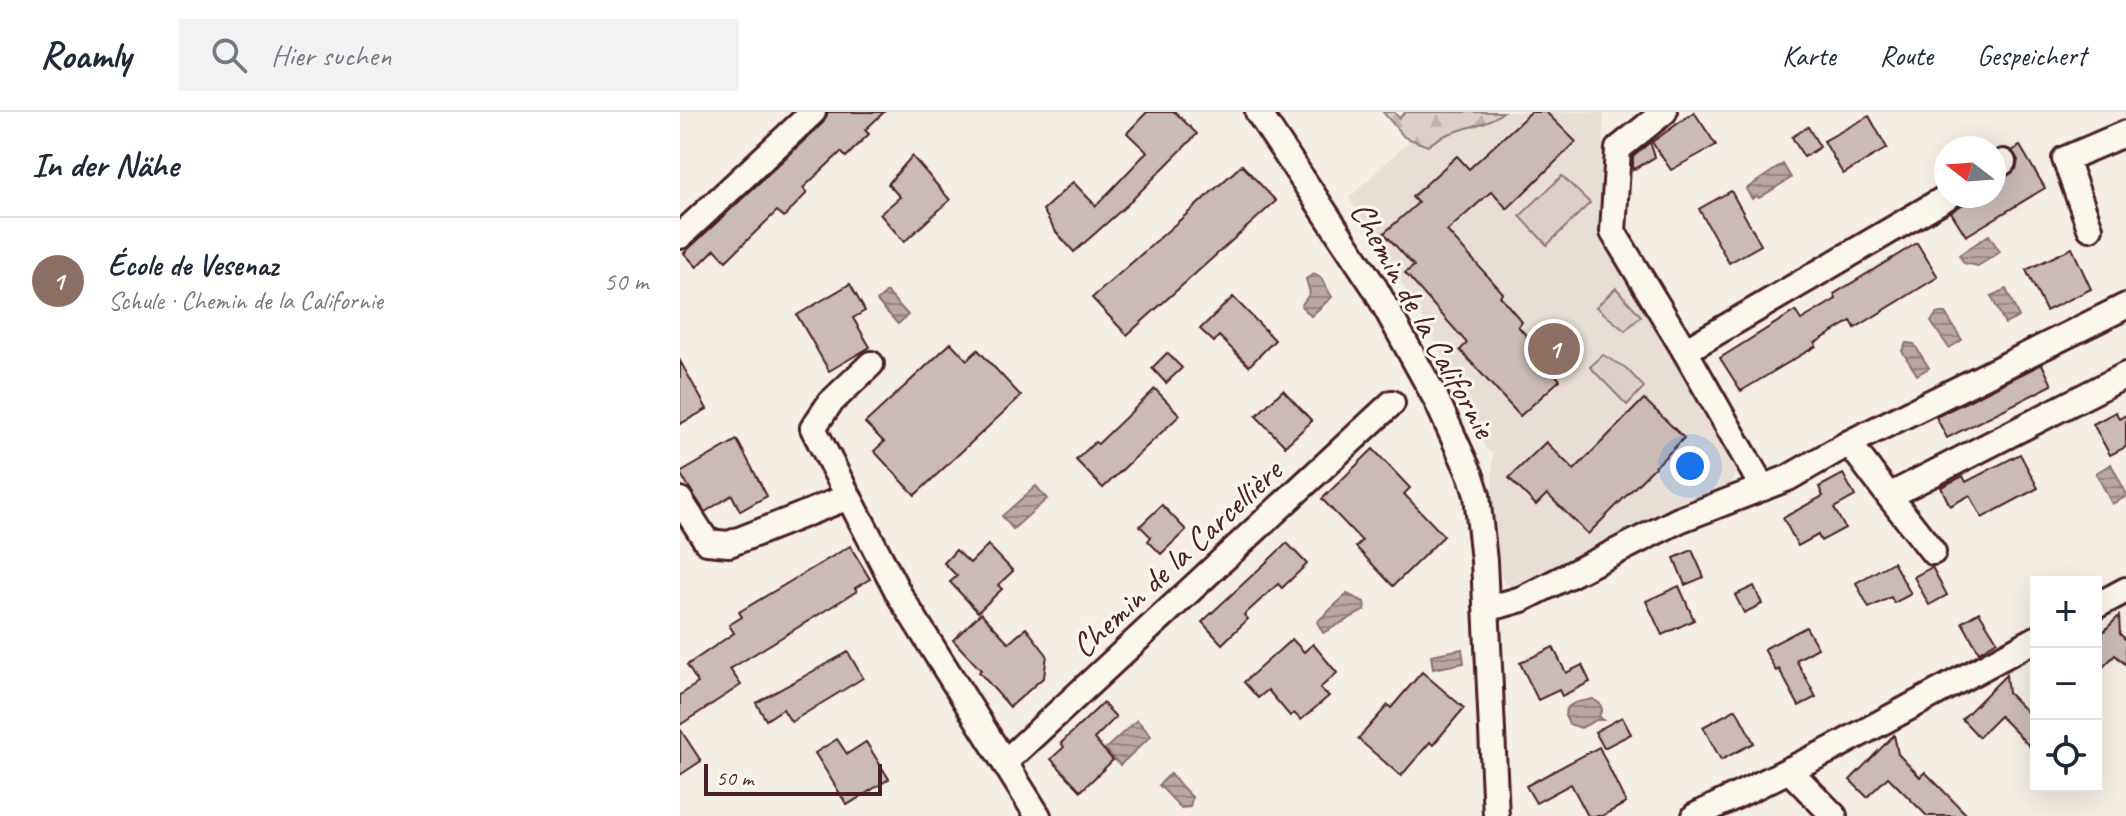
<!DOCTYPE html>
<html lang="de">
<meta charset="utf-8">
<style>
:root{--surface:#fff;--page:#f2f2f3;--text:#1f2937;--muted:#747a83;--line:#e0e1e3;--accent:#4a1f2b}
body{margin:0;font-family:Caveat,sans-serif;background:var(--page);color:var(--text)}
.controls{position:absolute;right:24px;bottom:24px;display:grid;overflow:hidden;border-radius:0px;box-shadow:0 8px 32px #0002}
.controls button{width:72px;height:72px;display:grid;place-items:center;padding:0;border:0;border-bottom:2px solid var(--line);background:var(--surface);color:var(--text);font:40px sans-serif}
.compass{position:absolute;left:1254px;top:24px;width:72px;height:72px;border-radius:50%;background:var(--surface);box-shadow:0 8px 32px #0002;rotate:287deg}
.scale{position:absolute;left:24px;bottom:20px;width:178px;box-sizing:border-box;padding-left:8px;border:4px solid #4a1f2b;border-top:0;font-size:22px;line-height:28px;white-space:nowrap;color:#4a1f2b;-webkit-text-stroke:6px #fbf7ec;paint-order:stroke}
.you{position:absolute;left:1010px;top:354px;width:28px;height:28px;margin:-20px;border:6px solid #fff;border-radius:50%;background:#1a73e8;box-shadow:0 0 0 12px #1a73e833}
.badge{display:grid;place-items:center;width:52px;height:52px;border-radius:50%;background:var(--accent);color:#fff;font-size:26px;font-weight:700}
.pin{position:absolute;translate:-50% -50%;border:4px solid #fff;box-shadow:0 2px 8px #0006}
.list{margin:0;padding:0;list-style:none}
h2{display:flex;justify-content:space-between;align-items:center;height:104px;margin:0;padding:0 32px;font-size:34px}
h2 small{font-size:26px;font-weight:400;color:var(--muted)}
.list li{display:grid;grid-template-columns:52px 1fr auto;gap:24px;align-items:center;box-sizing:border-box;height:128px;padding:0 32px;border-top:2px solid var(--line)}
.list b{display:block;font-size:30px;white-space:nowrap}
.list p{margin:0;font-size:26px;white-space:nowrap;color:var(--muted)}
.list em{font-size:26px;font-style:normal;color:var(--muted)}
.icon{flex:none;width:44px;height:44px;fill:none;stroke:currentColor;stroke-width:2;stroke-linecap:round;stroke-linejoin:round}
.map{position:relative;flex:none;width:1446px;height:704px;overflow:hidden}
header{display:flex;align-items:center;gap:48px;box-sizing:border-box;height:112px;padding:0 40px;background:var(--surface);border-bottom:2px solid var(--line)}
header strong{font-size:38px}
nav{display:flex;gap:44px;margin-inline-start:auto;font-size:28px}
.search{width:560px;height:72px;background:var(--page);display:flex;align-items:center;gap:20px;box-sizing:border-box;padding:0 28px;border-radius:0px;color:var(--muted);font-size:30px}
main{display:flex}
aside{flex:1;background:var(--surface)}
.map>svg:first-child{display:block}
</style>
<header>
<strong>Roamly</strong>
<div class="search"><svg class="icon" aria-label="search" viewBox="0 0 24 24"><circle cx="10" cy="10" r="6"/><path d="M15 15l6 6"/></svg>Hier suchen</div>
<nav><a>Karte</a><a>Route</a><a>Gespeichert</a></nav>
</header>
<main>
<aside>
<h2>In der Nähe<small></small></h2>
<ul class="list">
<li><span class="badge" style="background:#8d6e63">1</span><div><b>École de Vesenaz</b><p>Schule · Chemin de la Californie</p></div><em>50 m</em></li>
</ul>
</aside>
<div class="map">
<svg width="1446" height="704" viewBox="0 0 1446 704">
<defs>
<pattern id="forest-firs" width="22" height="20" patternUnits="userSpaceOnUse" patternTransform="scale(2)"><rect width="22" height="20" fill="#dbd0c9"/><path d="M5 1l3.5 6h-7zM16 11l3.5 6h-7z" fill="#bdb2ad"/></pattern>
<pattern id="water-rules" width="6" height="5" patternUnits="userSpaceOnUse" patternTransform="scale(2)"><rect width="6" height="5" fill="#baa7a5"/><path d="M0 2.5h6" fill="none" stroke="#998787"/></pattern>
</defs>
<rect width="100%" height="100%" fill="#f4eee4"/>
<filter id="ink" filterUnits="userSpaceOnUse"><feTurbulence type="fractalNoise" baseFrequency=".0125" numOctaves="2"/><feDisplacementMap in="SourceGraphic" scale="16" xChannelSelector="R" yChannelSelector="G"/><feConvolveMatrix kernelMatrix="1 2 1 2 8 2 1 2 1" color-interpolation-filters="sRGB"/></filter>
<g filter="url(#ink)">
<path fill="#e7dfd6" d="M823 0H924L918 119 1053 341 1057 356 1052 371 838 477 826 472 822 467 812 384 813 342 806 337 778 272 740 202 669 86 731 27 748 34 758 25 814 8Z"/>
<path fill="url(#forest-firs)" stroke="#92787a" stroke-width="2" d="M703 0H714L719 6 726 0H823C801 18 769 15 748 34L724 25Z"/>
<g fill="#dbd0c9" stroke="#92787a" stroke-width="2">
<path d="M882 64 910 91 867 133 840 104Z"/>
<path d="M936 176 961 204 945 219 916 195Z"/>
<path d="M923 243 946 256 964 275 947 293 910 255Z"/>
</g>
<g fill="url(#water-rules)" stroke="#8d7174" stroke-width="2">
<path d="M1103 52 1111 66 1079 86 1077 84 1072 87 1066 77Z"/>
<path d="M1309 123 1320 140 1298 154 1284 151 1279 143Z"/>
<path d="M634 162 641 166 652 185 631 204 621 194 630 181 626 167Z"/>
<path d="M1326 177 1339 205 1325 212 1311 184Z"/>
<path d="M207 180 228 203 218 212 197 189Z"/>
<path d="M1260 201H1265L1282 228 1269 236 1251 210 1256 202Z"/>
<path d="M1226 231 1234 232 1249 256 1237 263 1222 239Z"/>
<path d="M1431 352 1446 381V385L1432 392 1416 361Z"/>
<path d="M356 374 367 387 333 417 322 404Z"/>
<path d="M667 482 684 490 685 498 643 521 637 510Z"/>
<path d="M782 537 784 551 753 557 751 543Z"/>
<path d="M913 587 920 592 922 597 919 604 923 608H916L901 616 889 612 885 604C886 589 900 590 913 587Z"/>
<path d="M457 608 471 624 440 653 425 637Z"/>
<path d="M490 662 512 685 510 695 501 696 479 673Z"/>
</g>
<g fill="#cabbb6" stroke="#4a1f2b" stroke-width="2">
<path d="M148 0H204L185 18 189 22 166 45 161 40 123 76 127 81 104 105 97 99 46 149 35 137 17 155 4 141 143 11Z"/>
<path d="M467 0H495L517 22 447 93 394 140 376 120 363 98 393 70 416 94 467 40 447 21Z"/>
<path d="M851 0H866L896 30 827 97 812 79 767 119 823 181 820 184 842 210 838 214 860 240 857 242 880 268 840 304 780 238 787 231 725 161 734 154 704 121 738 91 732 85 777 44 789 57Z"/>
<path d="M1014 0 1036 33 991 58 972 30Z"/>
<path d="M1189 4 1207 36 1163 62 1144 29Z"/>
<path d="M1128 15 1140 35 1124 45 1112 25Z"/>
<path d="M970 30 975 45 953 58V45Z"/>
<path d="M1340 34 1365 76 1286 124 1271 100 1296 84H1314V73L1336 57 1338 48 1332 39Z"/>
<path d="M232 44 270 88 224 130 200 102 220 85 208 72Z"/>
<path d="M562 53 596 89 447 223 412 186Z"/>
<path d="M1051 79 1081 133 1049 151 1019 97Z"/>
<path d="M1237 131 1258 165 1175 216 1171 209 1135 231 1136 234 1061 279 1040 246 1115 199 1121 208 1156 187 1154 182Z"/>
<path d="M1392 136 1411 177 1366 199 1346 158Z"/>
<path d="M170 172 185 199 173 206 190 235 149 259 117 203Z"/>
<path d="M553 185 595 228 569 254 539 224 534 230 520 217Z"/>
<path d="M271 231 287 248 298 238 341 284 235 383 194 339 204 330 185 311Z"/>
<path d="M487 241 502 256 486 271 472 256Z"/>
<path d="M0 249 27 297 0 312Z"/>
<path d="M1362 252 1372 273 1267 326 1256 305Z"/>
<path d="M475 277 500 303 423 376 396 348 415 330 418 332Z"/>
<path d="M603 278 632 309 605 334 576 304Z"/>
<path d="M964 287 1004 326 908 422 867 382 856 393 829 366 866 330 894 358Z"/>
<path d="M1436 300 1439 307 1446 303V335L1430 343 1413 312Z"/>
<path d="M57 328 87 384 60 399 52 383 25 400 0 361Z"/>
<path d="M693 337 730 376 724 382 764 424 713 474 676 435 682 429 642 387Z"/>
<path d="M1340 342 1358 376 1302 406 1290 383 1270 394 1261 375 1283 364 1286 370Z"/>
<path d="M1163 362 1175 384 1154 396 1165 416 1141 429 1138 423 1118 434 1103 406 1143 384 1139 375Z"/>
<path d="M482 393 506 418 481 442 468 429 471 425 460 414Z"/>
<path d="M607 431 627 452 602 476 598 472 564 503 568 507 542 532 522 510Z"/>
<path d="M308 433 333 459 318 473 322 477 298 500 270 470 277 464 264 451 276 438 290 451Z"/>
<path d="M170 434 190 467 175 476 177 479 50 557 61 573 0 613V583L18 571 7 553 54 521 49 513 62 505 59 500Z"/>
<path d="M1012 438 1024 465 1005 473 994 446Z"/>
<path d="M1213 450 1231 482 1214 491 1211 485 1189 496 1176 471Z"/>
<path d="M1252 455 1267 483 1249 493 1234 465Z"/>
<path d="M999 474 1014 508 982 523 966 489Z"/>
<path d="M1074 474 1082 492 1064 501 1055 483Z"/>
<path d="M1299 500 1317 529 1299 540 1282 510Z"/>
<path d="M301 501 329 531 346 516 367 543 364 565 330 595 299 560 301 558 273 528Z"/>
<path d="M1439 504 1440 522 1446 528V553L1435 543 1416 562V527Z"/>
<path d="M1126 515 1138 536 1116 548 1136 585 1119 594 1099 557 1096 559 1084 537Z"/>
<path d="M612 527 624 540 633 532 657 561 640 576 649 584 621 608 614 601 610 604 588 578 578 586 564 570Z"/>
<path d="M873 535 886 561 902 553 910 570 882 584 879 578 858 588 840 551Z"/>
<path d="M168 540 183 566 111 610 103 597 86 608 76 591Z"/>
<path d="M742 560 784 596 753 633 750 630 721 664 678 627 708 593 711 596Z"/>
<path d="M1326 563 1328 581 1356 609V641L1320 604 1299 625 1282 607Z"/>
<path d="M423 591 436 605 414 627 433 648 401 679 371 647 384 635 381 631Z"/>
<path d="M1056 597 1074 631 1041 648 1023 615Z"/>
<path d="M942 605 951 622 924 636 915 620Z"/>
<path d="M0 617 21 649 0 663Z"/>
<path d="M1214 623 1218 642 1240 665 1245 660 1288 704H1247L1208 665 1187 685 1170 668Z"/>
<path d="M157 627 167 642 186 630 209 667 167 693 135 641Z"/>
<path d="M919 635 946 691 922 704H908L891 672 856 691 846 674Z"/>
</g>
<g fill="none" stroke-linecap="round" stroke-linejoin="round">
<defs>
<g id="minor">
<path d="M578 0 695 176 756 287 791 364 797 383 804 449 816 704"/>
<path d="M984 0 938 37 933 120 1005 239 1269 84"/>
<path d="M1314 56 1323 50"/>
<path d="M1410 116 1385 47 1446 21"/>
<path d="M0 124 133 0"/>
<path d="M1005 239 1083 376"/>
<path d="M191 252 150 291 133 316 220 484 358 704"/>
<path d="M1169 331 1446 194"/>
<path d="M1209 384 1253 440"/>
<path d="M0 388 27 430 49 432 168 385"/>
<path d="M1416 494 1446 478"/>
<path d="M807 497 842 487 999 408 1108 366 1169 331 1209 384 1446 263"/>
<path d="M325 650 712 291"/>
<path d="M1109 658 1154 704"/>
<path d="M1015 704 1152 637 1356 527"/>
</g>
</defs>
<use href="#minor" stroke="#4a1f2b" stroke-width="30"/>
<use href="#minor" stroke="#fbf7ec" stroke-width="24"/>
</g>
</g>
<g text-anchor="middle" stroke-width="6" stroke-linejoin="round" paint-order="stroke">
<g font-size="34" fill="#4a1f2b" stroke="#fbf7ec">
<text transform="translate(744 207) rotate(61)" y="12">Chemin de la Californie</text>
<text transform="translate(496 446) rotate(-43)" y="12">Chemin de la Carcellière</text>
</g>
</g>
</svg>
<div class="controls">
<button>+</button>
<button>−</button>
<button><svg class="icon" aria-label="locate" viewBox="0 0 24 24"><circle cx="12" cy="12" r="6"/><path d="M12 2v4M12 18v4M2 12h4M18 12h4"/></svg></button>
</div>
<svg class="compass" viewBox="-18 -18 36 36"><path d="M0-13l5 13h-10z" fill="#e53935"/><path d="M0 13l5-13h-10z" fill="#747a83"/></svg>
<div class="scale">50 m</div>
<div class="you"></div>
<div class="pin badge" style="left:874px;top:237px;background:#8d6e63">1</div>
</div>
</main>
